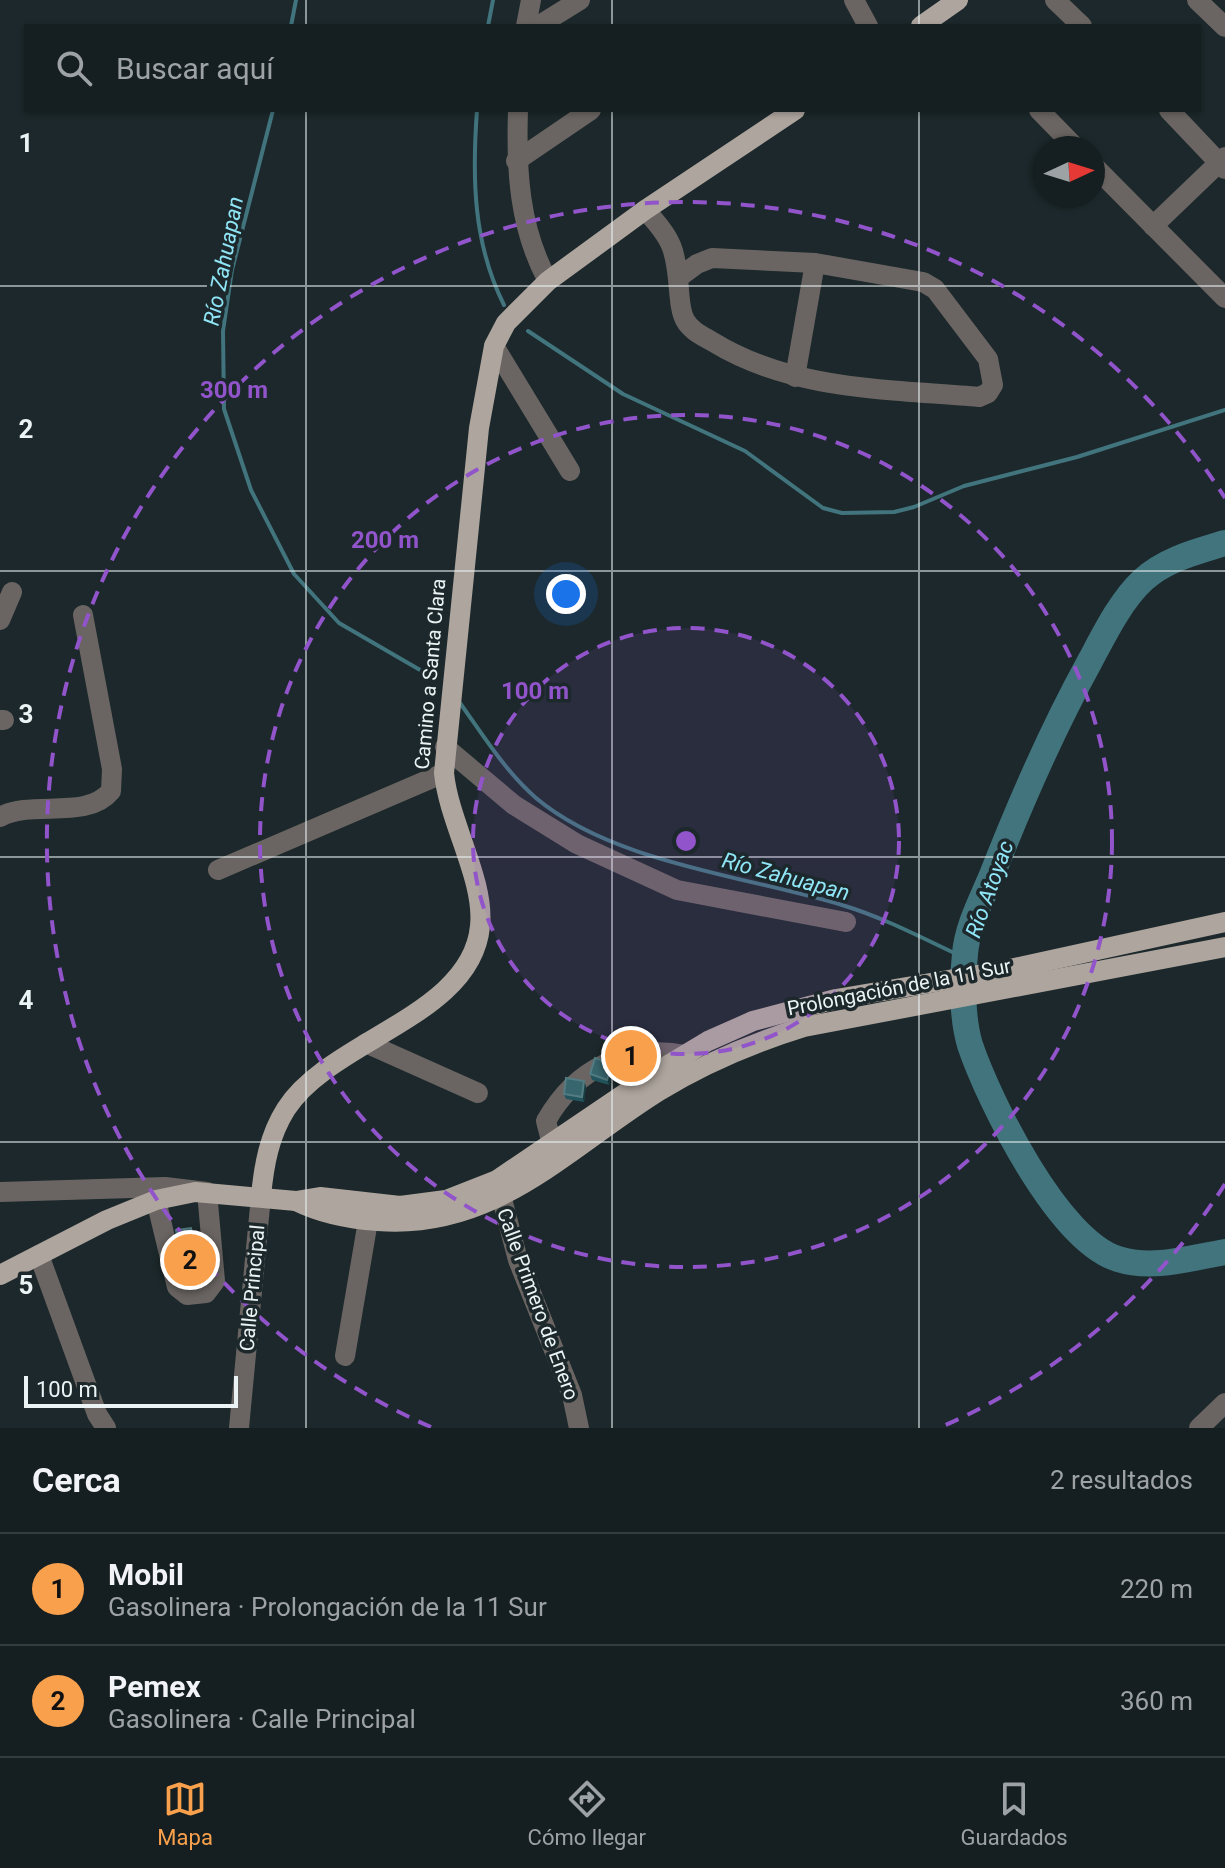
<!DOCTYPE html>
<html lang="es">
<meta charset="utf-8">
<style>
:root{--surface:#151e20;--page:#222b2d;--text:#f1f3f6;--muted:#9da2a5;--line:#343c3e;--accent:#f9a04c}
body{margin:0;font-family:Roboto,sans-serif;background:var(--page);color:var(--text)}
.compass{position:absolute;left:1033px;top:136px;width:72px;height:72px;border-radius:50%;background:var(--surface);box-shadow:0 2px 6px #0004;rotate:86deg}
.scale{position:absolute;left:24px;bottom:20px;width:214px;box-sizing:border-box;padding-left:8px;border:4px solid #ebf3f4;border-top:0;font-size:22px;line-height:28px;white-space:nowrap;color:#ebf3f4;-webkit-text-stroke:6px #1c282b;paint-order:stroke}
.you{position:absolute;left:566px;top:594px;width:28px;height:28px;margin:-20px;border:6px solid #fff;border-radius:50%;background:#1a73e8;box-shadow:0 0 0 12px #1a73e833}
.badge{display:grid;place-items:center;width:52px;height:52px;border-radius:50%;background:var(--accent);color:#111;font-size:26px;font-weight:700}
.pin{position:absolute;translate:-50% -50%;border:4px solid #fff;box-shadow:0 2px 8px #0006}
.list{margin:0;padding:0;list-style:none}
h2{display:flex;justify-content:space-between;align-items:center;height:104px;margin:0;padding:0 32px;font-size:34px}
h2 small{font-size:26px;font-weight:400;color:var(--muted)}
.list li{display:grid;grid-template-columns:52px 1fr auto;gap:24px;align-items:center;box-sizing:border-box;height:112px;padding:0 32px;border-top:2px solid var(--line)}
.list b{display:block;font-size:30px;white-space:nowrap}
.list p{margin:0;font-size:26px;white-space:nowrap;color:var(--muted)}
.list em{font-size:26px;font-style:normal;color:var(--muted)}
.icon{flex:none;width:44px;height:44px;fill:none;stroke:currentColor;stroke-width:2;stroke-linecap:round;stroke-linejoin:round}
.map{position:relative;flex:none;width:1225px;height:1428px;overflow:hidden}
.search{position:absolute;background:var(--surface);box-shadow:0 2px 6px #0004;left:24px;right:24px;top:24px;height:88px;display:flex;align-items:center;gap:20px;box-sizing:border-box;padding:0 28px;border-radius:0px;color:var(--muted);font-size:30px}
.sheet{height:328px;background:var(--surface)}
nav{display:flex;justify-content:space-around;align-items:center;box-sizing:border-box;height:112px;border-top:2px solid var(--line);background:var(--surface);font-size:22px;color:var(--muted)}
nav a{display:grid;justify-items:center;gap:4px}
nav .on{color:var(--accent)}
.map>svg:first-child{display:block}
</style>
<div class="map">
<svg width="1225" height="1428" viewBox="0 0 1225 1428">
<rect width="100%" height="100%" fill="#1c282b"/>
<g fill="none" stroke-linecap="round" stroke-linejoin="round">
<g stroke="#41747d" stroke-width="4">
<path d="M291 26 296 0"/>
<path d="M488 26 493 0"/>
<path d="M273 110 232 270 223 331 224 409 251 490 294 574 339 623 427 674"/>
<path d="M477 110C472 178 473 243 504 305"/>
<path d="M528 331 623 394 745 451 823 508 842 513 894 512 914 507 964 486 1077 457 1225 410"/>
<path d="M460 703C483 735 505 771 536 798 613 863 747 876 842 905 885 918 924 939 965 958"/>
</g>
<path stroke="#41747d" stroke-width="26" d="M1225 543C1196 552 1166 559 1143 580 1121 600 1104 635 1090 661 1052 730 1021 801 992 875 982 899 967 927 965 954 962 982 962 1018 970 1045 989 1101 1058 1241 1118 1259 1153 1270 1190 1258 1225 1252"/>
<g stroke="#6a6562" stroke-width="20">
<path d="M854 0 868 26"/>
<path d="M1055 0 1082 26"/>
<path d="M1197 0 1225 27"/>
<path d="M526 26 531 0"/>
<path d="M538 26 580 0"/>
<path d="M518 110C516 170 519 228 548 281"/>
<path d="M1039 110 1076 148"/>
<path d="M1169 110 1225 169"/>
<path d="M516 161 591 110"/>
<path d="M1093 165 1225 298"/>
<path d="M645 210C673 239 676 251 679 290 680 300 680 311 685 320 691 331 703 336 713 342 793 391 889 389 979 397L988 393 993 385 988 359 935 289 923 282 815 263 712 258 697 264 678 278"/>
<path d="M1153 226 1225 157"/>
<path d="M494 346 570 471"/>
<path d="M795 377 815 263"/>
<path d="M0 620 12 592"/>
<path d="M0 720H4"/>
<path d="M445 747 514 805 577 844 677 890 846 922"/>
<path d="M0 817C32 799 86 821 111 791L112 769 83 615"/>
<path d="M218 870 444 773"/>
<path d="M366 1043 478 1093"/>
<path d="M556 1160 546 1121C576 1068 626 1044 686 1055"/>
<path d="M497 1180 518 1260 572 1395 579 1428"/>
<path d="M0 1192 165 1187 207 1192 215 1281 206 1293 187 1295 177 1287 156 1200"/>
<path d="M39 1255 97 1414 106 1428"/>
<path d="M345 1356 368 1221"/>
<path d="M239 1428 261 1196"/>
<path d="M1199 1428 1225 1403"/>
</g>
<g stroke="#aea59e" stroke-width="20">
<path d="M921 26 958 0"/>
<path d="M261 1196C264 1165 269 1136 286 1109 331 1039 472 1016 480 926 485 880 449 823 444 773L479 428 494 346 506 323 548 281 645 210 795 110"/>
<path d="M296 1201C322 1214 349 1219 378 1221 495 1230 566 1149 659 1091 705 1063 752 1043 804 1027L1225 947"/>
<path d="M0 1275 107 1220 156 1200 195 1192 296 1201 320 1197 400 1206 446 1200 497 1180 658 1071 708 1041 753 1021 836 999 1001 971 1225 922"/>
</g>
</g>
<g fill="#22555d">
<path d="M640 1044 642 1049 639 1066 621 1063 619 1058Z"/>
<path d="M614 1069 609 1085 592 1080 590 1074Z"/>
<path d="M586 1086 584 1102 566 1099 564 1094Z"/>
<path d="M193 1233 202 1285 187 1287 185 1282Z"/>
</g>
<g fill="#173c42">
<path d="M640 1044 642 1049 639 1066 637 1061Z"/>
<path d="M612 1064 614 1069 609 1085 607 1080Z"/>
<path d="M584 1081 586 1086 584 1102 582 1097Z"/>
</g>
<g fill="#38666e" stroke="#547c83" stroke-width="2">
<path d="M622 1041 640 1044 637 1061 619 1058Z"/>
<path d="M595 1058 612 1064 607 1080 590 1074Z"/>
<path d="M566 1078 584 1081 582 1097 564 1094Z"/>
<path d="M191 1228 200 1280 185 1282 176 1230Z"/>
</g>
<path fill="none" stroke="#ebf3f4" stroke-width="2" stroke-opacity="0.55" d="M306 0V26M612 0V26M919 0V26M306 110V1428M612 110V1428M919 110V1428M0 286H1225M0 571H1225M0 857H1225M0 1142H1225"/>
<circle cx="686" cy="841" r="213" fill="#9154ca" fill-opacity=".12"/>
<g fill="none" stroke="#9154ca" stroke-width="4" stroke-dasharray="14 10">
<circle cx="686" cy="841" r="213"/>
<circle cx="686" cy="841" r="426"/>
<path d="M1225 1184A639 639 0 0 1 941 1427M431 1427A639 639 0 1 1 1225 498"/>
</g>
<g text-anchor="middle" stroke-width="7" stroke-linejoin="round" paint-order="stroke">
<g font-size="20" fill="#ebf3f4" stroke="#1c282b">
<text transform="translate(430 674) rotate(-85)" y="7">Camino a Santa Clara</text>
<text transform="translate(899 987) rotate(-11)" y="7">Prolongación de la 11 Sur</text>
<text transform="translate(252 1288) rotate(-85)" y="7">Calle Principal</text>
<text transform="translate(538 1304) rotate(70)" y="7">Calle Primero de Enero</text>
</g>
<g font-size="22" font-style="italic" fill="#90e6f7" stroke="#1c282b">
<text transform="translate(223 261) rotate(-79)" y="8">Río Zahuapan</text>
<text transform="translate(786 876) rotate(15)" y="8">Río Zahuapan</text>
<text transform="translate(989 889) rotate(-70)" y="8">Río Atoyac</text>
</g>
</g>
<g font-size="26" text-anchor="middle" font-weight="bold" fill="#ebf3f4" stroke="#1c282b" stroke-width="7" stroke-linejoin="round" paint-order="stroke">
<text x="26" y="152">1</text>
<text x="26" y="438">2</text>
<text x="26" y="723">3</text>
<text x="26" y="1009">4</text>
<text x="26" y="1294">5</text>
</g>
<circle cx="686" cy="841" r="12" fill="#9154ca" stroke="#1c282b" stroke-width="4"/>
<g font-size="24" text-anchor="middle" font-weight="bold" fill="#9154ca" stroke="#1c282b" stroke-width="7" stroke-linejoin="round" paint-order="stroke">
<text x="234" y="398">300 m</text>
<text x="385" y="548">200 m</text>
<text x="535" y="699">100 m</text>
</g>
</svg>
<svg class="compass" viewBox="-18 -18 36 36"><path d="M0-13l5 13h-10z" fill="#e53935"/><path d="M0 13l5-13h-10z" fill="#9da2a5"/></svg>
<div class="scale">100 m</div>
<div class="you"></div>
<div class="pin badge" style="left:631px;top:1056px">1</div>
<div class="pin badge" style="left:190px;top:1260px">2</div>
<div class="search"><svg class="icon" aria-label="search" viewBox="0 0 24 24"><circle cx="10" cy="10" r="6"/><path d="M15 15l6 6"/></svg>Buscar aquí</div>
</div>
<section class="sheet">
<h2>Cerca<small>2 resultados</small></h2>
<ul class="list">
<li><span class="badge">1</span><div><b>Mobil</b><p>Gasolinera · Prolongación de la 11 Sur</p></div><em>220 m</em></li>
<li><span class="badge">2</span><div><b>Pemex</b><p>Gasolinera · Calle Principal</p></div><em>360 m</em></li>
</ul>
</section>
<nav>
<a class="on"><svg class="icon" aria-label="map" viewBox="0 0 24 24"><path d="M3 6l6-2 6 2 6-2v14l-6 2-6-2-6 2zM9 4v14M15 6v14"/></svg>Mapa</a>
<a><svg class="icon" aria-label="directions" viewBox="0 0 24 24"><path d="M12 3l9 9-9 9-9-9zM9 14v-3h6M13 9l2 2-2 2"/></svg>Cómo llegar</a>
<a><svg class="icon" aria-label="saved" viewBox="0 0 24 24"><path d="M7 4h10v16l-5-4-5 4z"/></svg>Guardados</a>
</nav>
